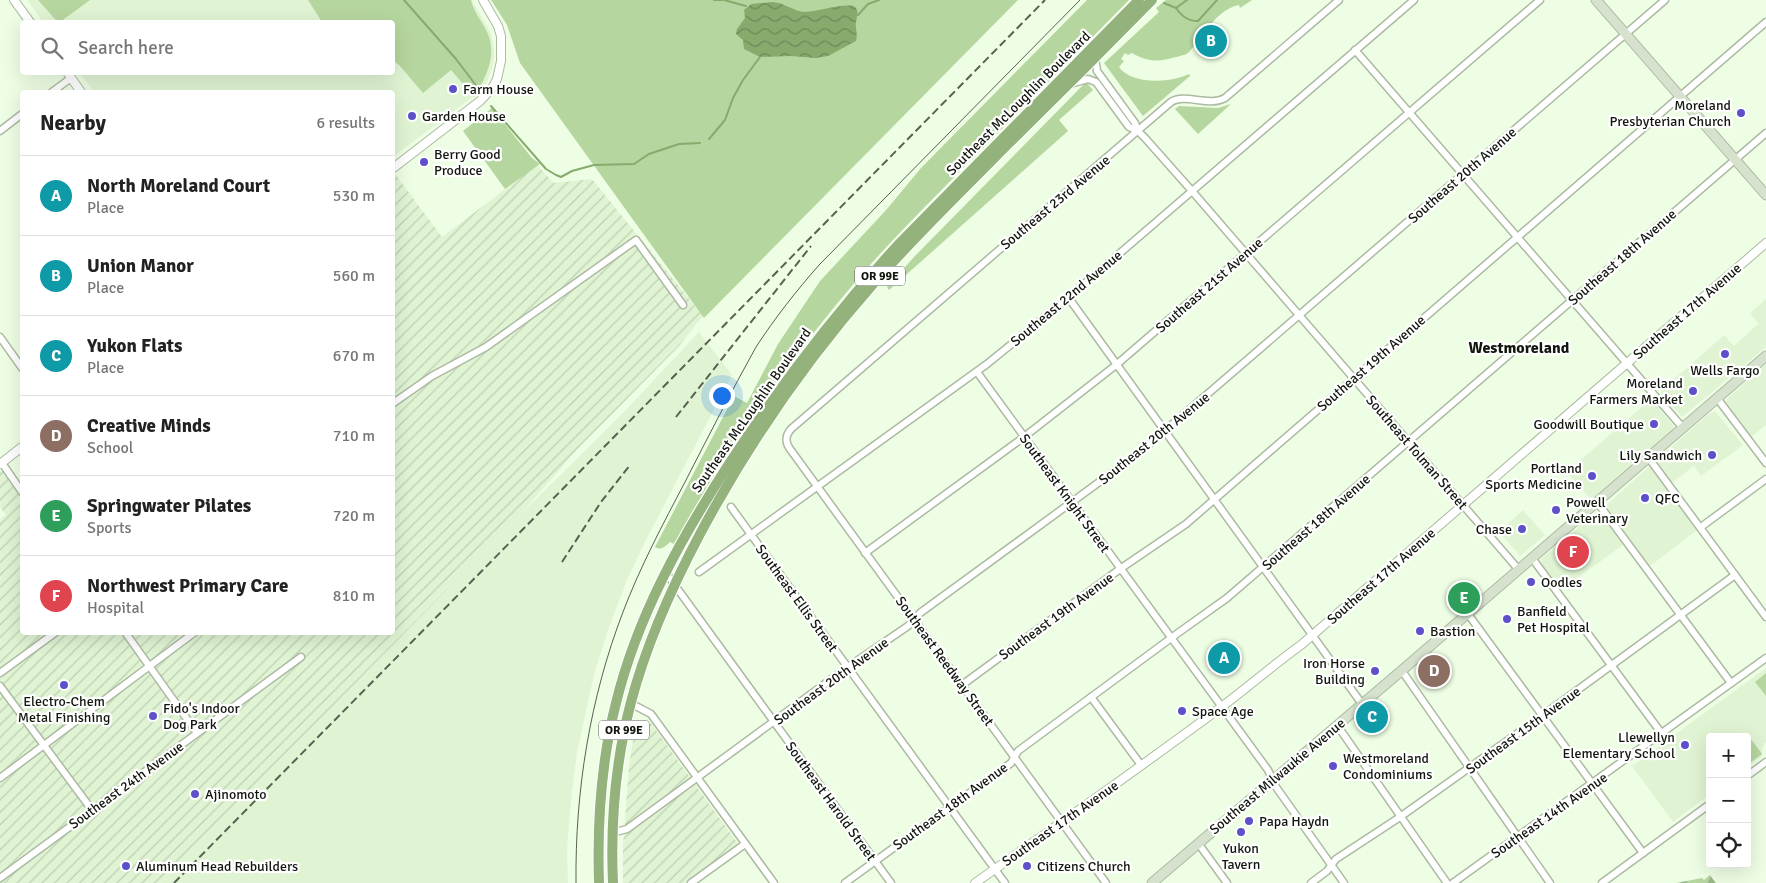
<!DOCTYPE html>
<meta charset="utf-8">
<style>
:root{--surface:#fff;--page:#f2f2f2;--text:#222;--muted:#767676;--line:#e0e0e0;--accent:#b45309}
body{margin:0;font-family:Signika,sans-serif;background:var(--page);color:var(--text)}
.controls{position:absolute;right:15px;bottom:15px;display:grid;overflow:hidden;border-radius:5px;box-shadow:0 5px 20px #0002}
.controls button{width:45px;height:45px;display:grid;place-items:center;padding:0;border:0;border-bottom:1px solid var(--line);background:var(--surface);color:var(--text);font:25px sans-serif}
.you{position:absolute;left:721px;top:395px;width:18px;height:18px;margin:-12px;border:4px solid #fff;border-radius:50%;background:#1a73e8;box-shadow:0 0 0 8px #1a73e833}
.badge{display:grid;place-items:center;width:32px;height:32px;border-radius:50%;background:var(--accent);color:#fff;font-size:16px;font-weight:700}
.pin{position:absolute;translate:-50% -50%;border:2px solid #fff;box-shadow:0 1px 5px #0006}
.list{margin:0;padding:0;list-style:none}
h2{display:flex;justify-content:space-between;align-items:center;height:65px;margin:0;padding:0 20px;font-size:21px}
h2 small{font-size:16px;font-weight:400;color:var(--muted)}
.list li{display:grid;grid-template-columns:32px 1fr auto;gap:15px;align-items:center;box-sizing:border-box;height:80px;padding:0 20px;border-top:1px solid var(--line)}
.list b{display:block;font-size:19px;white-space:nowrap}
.list p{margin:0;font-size:16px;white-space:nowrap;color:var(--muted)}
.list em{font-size:16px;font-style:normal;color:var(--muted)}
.icon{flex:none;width:28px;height:28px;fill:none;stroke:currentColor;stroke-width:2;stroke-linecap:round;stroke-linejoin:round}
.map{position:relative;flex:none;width:1766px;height:883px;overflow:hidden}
.search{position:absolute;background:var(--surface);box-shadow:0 5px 20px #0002;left:20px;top:20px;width:375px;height:55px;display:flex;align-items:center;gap:12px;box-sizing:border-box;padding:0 18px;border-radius:5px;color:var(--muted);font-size:19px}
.panel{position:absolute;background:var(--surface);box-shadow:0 5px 20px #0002;left:20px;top:90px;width:375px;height:545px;border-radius:5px}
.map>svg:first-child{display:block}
</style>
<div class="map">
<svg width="1766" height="883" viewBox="0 0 1766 883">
<defs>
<pattern id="industrial-furrows" width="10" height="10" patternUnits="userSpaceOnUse" patternTransform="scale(1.25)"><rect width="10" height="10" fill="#e0f4d3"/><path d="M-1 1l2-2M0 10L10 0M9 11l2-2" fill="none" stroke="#bfd0b4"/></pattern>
<pattern id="forest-firs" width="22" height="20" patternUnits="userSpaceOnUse" patternTransform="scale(1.25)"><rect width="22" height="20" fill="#b6d69f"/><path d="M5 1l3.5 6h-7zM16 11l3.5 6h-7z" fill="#9bb788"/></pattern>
<pattern id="water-waves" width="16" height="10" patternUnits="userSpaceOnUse" patternTransform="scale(1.25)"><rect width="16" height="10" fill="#87aa6d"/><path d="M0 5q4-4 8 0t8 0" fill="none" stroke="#6d8958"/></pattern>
</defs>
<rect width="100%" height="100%" fill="#eefee4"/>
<g fill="#e0f4d3">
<path d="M27 0H472L491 33 494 50V61L488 80 483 89 393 157 392 92H94L80 73 392 72V22H43Z"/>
<path d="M1766 299V347L1682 417 1660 392 1724 335 1734 346 1758 324 1761 327 1750 313Z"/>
<path d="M699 332 732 375 645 542 627 580 608 630 594 675 577 753 572 792 567 849 568 883H160L519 516 621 415Z"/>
<path d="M1766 364V425L1751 437 1726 403V400Z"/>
<path d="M1651 399 1673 425 1674 428 1591 499 1567 472Z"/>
<path d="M1715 411 1743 445 1701 476 1694 466 1670 484 1654 462 1708 415Z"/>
<path d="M1652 464 1700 528 1646 569 1602 509Z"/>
<path d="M1523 510 1545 535 1520 556 1499 532Z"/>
<path d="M1596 512 1600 513 1623 545 1561 590 1542 564 1541 559Z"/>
<path d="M1766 668V742L1762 748V756L1747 767V737H1710V794L1673 822 1632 766Z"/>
</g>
<g fill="url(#industrial-furrows)">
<path d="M537 165 554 183 592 179 703 316 680 345 575 452 519 516 160 883H0V519L6 515 0 507V472L6 468 22 491V632H392L393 177 396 175 442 237Z"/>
<path d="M648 719 741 848 692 883H623V846L629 766 635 728Z"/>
</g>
<g fill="#b6d69f">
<path d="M38 0H90L60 22 55 19Z"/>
<path d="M308 0H471C473 10 480 19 485 28 499 52 487 76 474 97L451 70 423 93 400 66 393 60 392 22H322Z"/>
<path d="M491 0H1018L704 318 520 63 507 25Z"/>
<path d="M1087 0H1129C1075 55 1020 111 965 166 928 204 890 241 856 281 787 362 725 451 674 544L670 542C666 546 661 551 655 547L734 396 747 403 778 344 820 281 887 209 921 168Z"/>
<path d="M1166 0H1252L1240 8 1239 5C1217 9 1203 36 1190 51 1187 55 1183 55 1180 56 1161 61 1151 64 1132 53L1128 55 1125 53 1121 59 1124 61 1119 67C1132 85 1170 83 1189 74L1190 76 1143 116 1104 63 1159 12 1156 8Z"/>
<path d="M1086 82 1093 90 1059 120 1068 131 889 290 887 287 914 257Z"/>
<path d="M1231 104 1198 134 1175 109 1179 106 1218 108Z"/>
<path d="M492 108 532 158 540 164 505 189 463 131Z"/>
<path d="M1766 673V696L1755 682Z"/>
<path d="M1748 735 1762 754 1747 765V737H1746Z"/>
</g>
<path fill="url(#forest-firs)" d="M1710 875 1716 883H1676L1702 878 1704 880Z"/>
<path fill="url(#water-waves)" d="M772 2C784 2 794 12 805 12 815 12 849 2 855 7 859 11 857 16 856 22 855 28 858 34 856 41L828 56 816 58 791 56 760 57 744 49 743 40 736 34 737 29 745 18 744 10 751 4Z"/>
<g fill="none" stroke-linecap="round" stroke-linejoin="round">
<g stroke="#87aa6d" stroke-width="2">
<path d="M404 0 456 59 478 88"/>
<path d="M714 0H722"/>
<path d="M724 0 746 6"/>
<path d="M1164 3 1176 8 1187 0"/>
<path d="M1176 8C1182 16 1187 21 1198 21L1217 0"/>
<path d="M858 15 868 4 879 0"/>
<path d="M491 106 546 169 556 175 561 177 572 171 594 165 634 164 649 154 679 144 700 143"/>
<path d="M709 139 725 120 733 98 743 80 760 57"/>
</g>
<defs>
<g id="minor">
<path d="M1355 50 1683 428"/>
<path d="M1095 58 1097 71 1135 123 1138 131"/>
<path d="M1070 84 1088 79 1096 82 1129 127 1138 131 1145 138 1192 191 1519 570"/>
<path d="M52 92 71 78"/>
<path d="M0 131 22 114"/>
<path d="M1068 297 1362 704"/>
<path d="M0 337 22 368"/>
<path d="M977 372 1268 770 1276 787 1344 883"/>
<path d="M1717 398 1766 463"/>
<path d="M392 404 432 376 486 347 636 240 683 305"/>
<path d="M1648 457 1766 617"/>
<path d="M2 463 22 492"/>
<path d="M1597 502 1731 683"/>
<path d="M731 507 1005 883"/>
<path d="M1701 527 1766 479"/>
<path d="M865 553 1024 437 1116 365 1540 0"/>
<path d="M1532 558 1662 734"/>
<path d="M699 572 987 364 1062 303 1414 0"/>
<path d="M666 573 891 883"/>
<path d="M1468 614 1643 853"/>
<path d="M125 632 197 733"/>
<path d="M1402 671 1550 883"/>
<path d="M0 673 56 632"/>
<path d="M962 685 1120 569 1186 524 1766 22"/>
<path d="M0 686 92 810"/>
<path d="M1091 697 1141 765"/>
<path d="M630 703 651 714 774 883"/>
<path d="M1337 725 1447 883"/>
<path d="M1747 776 1766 762"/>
<path d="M0 778 195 632"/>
<path d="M612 833 627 829 848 667 908 626 920 613 1139 453 1665 0"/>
<path d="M1198 843 1227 883"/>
<path d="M0 878 301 657"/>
<path d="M691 883 745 844"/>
<path d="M845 883 1011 763 1018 751 1178 633 1227 598 1766 133"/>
<path d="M1106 883 790 449C785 442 785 436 791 429L1171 102C1185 93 1209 107 1225 98L1339 0"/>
<path d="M1311 883 1327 871 1336 859 1400 817 1542 716 1735 575"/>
<path d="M1453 883 1766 658"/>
<path d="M1602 883 1710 804"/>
</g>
<g id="tertiary">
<path d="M14 0 30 22"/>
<path d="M67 72 81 92"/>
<path d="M392 169 480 101 493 87 497 79 501 61V36L498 26 483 0"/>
<path d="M0 464 22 447"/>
<path d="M975 883C1057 826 1139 768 1220 708 1247 688 1273 665 1301 645L1766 243"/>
</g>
<g id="secondary">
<path d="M1596 0 1766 195"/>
<path d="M1152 883 1400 672 1766 356"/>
</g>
<g id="trunk">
<path d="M599 883C597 822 601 762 616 703 637 617 681 538 729 464 779 387 835 314 897 246L1139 0"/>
<path d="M613 883C607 749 638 651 700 534 748 444 806 360 874 283 915 236 960 193 1004 148 1054 99 1103 50 1152 0"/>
</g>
</defs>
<use href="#minor" stroke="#acbaa2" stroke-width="9"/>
<use href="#tertiary" stroke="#acbaa2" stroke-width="10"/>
<use href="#secondary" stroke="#acbaa2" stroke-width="11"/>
<use href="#trunk" stroke="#fff" stroke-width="12"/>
<use href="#minor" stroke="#fff" stroke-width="6"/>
<use href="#tertiary" stroke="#fff" stroke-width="8"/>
<use href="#secondary" stroke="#d7e2ce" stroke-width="9"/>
<use href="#trunk" stroke="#94b27c" stroke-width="10"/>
<path stroke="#586152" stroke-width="1" d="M576 883C575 791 590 698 623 612 640 567 663 524 685 482 708 437 731 392 756 347 775 318 796 291 820 264L1080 0"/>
<g stroke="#586152" stroke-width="2" stroke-dasharray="8 4" stroke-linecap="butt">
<path d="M676 417 811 246"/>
<path d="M562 562 601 502 630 465"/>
<path d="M174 883 1045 0"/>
</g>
</g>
<g fill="#5d50c9" stroke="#fff" stroke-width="2">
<circle cx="453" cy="89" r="5"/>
<circle cx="1741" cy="113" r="5"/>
<circle cx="412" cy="116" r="5"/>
<circle cx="424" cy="162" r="5"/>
<circle cx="1725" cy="354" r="5"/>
<circle cx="1693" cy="391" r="5"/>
<circle cx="1654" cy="424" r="5"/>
<circle cx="1712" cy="455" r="5"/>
<circle cx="1592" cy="476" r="5"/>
<circle cx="1645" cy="498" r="5"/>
<circle cx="1556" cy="510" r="5"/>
<circle cx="1522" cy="529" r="5"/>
<circle cx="1531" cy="582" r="5"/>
<circle cx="1507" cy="619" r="5"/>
<circle cx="1420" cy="631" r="5"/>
<circle cx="1375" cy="671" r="5"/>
<circle cx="64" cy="685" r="5"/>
<circle cx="1182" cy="711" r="5"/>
<circle cx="153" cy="716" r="5"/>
<circle cx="1685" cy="745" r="5"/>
<circle cx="1333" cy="766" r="5"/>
<circle cx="195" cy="794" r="5"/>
<circle cx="1249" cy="821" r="5"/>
<circle cx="1241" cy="832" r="5"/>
<circle cx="126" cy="866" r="5"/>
<circle cx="1027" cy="866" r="5"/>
</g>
<g text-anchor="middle" stroke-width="4.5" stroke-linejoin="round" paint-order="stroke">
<g fill="#fff" stroke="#595d56" stroke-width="1">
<rect x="855" y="266.5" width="50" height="19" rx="4"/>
<rect x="599" y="720.5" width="50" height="19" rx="4"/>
</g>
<g font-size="12" font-weight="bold" fill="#12170e">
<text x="880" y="280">OR 99E</text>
<text x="624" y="734">OR 99E</text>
</g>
<g font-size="14" fill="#12170e" stroke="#fff" text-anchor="start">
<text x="463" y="94">Farm House</text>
<text x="1731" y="110" text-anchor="end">Moreland<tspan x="1731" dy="16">Presbyterian Church</tspan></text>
<text x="422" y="121">Garden House</text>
<text x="434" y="159">Berry Good<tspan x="434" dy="16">Produce</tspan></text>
<text x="1725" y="375" text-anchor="middle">Wells Fargo</text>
<text x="1683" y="388" text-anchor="end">Moreland<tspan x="1683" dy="16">Farmers Market</tspan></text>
<text x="1644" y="429" text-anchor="end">Goodwill Boutique</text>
<text x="1702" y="460" text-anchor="end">Lily Sandwich</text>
<text x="1582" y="473" text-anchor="end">Portland<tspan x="1582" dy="16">Sports Medicine</tspan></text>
<text x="1655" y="503">QFC</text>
<text x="1566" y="507">Powell<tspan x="1566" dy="16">Veterinary</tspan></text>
<text x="1512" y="534" text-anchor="end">Chase</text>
<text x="1541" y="587">Oodles</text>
<text x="1517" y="616">Banfield<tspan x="1517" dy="16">Pet Hospital</tspan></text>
<text x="1430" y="636">Bastion</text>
<text x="1365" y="668" text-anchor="end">Iron Horse<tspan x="1365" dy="16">Building</tspan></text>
<text x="64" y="706" text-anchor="middle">Electro-Chem<tspan x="64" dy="16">Metal Finishing</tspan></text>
<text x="163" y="713">Fido's Indoor<tspan x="163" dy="16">Dog Park</tspan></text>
<text x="1192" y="716">Space Age</text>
<text x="1675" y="742" text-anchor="end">Llewellyn<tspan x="1675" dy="16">Elementary School</tspan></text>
<text x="1343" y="763">Westmoreland<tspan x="1343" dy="16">Condominiums</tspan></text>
<text x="205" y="799">Ajinomoto</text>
<text x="1259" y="826">Papa Haydn</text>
<text x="1241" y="853" text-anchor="middle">Yukon<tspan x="1241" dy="16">Tavern</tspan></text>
<text x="136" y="871">Aluminum Head Rebuilders</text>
<text x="1037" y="871">Citizens Church</text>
</g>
<g font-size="14" fill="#12170e" stroke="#fff">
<text transform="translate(1018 103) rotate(-45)" y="5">Southeast McLoughlin Boulevard</text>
<text transform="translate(1462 175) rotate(-41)" y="5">Southeast 20th Avenue</text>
<text transform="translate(1055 202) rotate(-40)" y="5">Southeast 23rd Avenue</text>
<text transform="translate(1622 257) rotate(-41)" y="5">Southeast 18th Avenue</text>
<text transform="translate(1209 285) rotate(-41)" y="5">Southeast 21st Avenue</text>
<text transform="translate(1066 298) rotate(-40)" y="5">Southeast 22nd Avenue</text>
<text transform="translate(1687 311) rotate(-41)" y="5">Southeast 17th Avenue</text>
<text transform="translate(1371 363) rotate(-41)" y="5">Southeast 19th Avenue</text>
<text transform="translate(751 410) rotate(-55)" y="5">Southeast McLoughlin Boulevard</text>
<text transform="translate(1154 438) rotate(-39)" y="5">Southeast 20th Avenue</text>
<text transform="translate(1417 452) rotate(49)" y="5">Southeast Tolman Street</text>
<text transform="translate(1065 493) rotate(54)" y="5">Southeast Knight Street</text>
<text transform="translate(1316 522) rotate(-41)" y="5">Southeast 18th Avenue</text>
<text transform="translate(1381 576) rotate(-41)" y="5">Southeast 17th Avenue</text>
<text transform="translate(797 598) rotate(54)" y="5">Southeast Ellis Street</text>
<text transform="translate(1056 616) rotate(-36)" y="5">Southeast 19th Avenue</text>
<text transform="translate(945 661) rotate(54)" y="5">Southeast Reedway Street</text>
<text transform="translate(831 681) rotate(-36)" y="5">Southeast 20th Avenue</text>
<text transform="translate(1523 730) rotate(-36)" y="5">Southeast 15th Avenue</text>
<text transform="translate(1277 776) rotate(-40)" y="5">Southeast Milwaukie Avenue</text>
<text transform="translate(126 785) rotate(-36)" y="5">Southeast 24th Avenue</text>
<text transform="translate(831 801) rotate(54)" y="5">Southeast Harold Street</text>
<text transform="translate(950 806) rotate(-36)" y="5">Southeast 18th Avenue</text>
<text transform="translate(1549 815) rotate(-35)" y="5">Southeast 14th Avenue</text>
<text transform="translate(1060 823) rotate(-35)" y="5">Southeast 17th Avenue</text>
</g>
<g font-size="16" font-weight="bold" fill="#12170e" stroke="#fff">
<text x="1519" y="353">Westmoreland</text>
</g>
</g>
</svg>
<div class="controls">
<button>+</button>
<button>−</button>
<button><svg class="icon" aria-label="locate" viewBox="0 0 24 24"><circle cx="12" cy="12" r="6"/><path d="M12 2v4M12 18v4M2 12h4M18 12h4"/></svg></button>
</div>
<div class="you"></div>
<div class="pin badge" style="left:1224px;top:658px;background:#0f9aa8">A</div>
<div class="pin badge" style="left:1211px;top:41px;background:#0f9aa8">B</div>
<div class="pin badge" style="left:1372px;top:717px;background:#0f9aa8">C</div>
<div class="pin badge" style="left:1434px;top:671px;background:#8d6e63">D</div>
<div class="pin badge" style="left:1464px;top:598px;background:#2e9e5b">E</div>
<div class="pin badge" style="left:1573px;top:552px;background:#e0444e">F</div>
<div class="search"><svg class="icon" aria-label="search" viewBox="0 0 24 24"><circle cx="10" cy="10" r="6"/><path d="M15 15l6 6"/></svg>Search here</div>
<section class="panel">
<h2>Nearby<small>6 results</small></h2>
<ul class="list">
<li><span class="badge" style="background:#0f9aa8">A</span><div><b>North Moreland Court</b><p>Place</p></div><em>530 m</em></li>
<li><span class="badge" style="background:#0f9aa8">B</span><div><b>Union Manor</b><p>Place</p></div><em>560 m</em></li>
<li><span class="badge" style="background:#0f9aa8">C</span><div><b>Yukon Flats</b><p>Place</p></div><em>670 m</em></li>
<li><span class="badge" style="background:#8d6e63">D</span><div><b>Creative Minds</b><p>School</p></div><em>710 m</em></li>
<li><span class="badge" style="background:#2e9e5b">E</span><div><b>Springwater Pilates</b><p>Sports</p></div><em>720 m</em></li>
<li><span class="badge" style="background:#e0444e">F</span><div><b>Northwest Primary Care</b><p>Hospital</p></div><em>810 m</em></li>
</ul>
</section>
</div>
